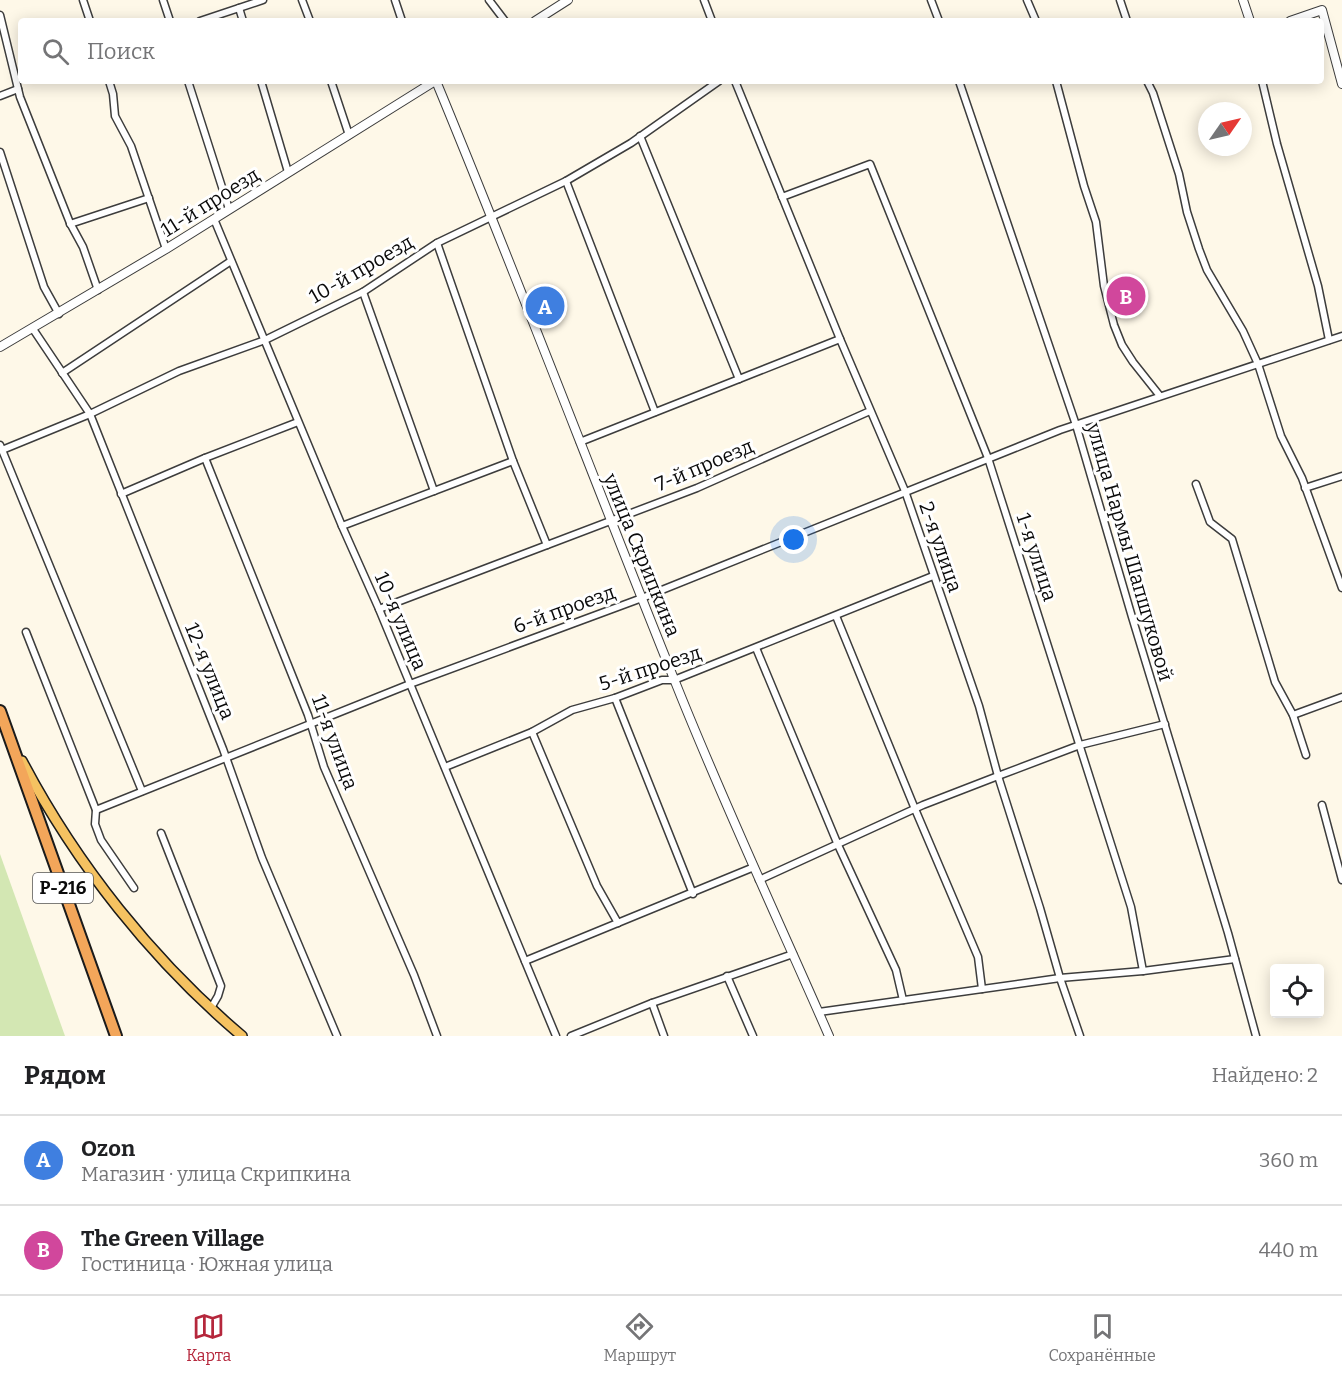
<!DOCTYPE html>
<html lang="ru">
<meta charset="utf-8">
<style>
:root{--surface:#fff;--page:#f6f6f6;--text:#202124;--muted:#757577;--line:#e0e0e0;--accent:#b5273c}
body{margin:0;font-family:Bitter,serif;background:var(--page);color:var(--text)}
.controls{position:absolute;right:18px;bottom:18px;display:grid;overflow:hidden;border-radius:6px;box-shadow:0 3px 15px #0003}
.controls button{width:54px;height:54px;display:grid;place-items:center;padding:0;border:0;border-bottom:2px solid var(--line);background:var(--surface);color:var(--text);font:30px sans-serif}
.compass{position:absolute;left:1198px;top:102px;width:54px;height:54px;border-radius:50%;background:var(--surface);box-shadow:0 3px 15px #0003;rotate:56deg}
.you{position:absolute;left:794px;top:540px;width:21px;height:21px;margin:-15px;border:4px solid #fff;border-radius:50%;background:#1a73e8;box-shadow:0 0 0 9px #1a73e833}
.badge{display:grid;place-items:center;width:39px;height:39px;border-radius:50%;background:var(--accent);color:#fff;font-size:20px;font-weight:700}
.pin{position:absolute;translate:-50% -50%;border:3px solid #fff;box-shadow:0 2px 6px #0006}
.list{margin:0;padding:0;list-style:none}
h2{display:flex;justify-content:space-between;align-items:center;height:78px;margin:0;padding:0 24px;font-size:26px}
h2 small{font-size:20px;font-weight:400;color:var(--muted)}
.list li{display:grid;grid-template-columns:39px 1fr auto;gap:18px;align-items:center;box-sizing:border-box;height:90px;padding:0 24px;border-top:2px solid var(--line)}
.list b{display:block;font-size:22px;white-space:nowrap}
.list p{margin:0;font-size:20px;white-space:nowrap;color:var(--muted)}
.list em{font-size:20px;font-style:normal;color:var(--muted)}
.icon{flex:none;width:33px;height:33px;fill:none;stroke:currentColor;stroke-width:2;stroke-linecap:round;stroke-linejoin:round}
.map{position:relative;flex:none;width:1342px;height:1036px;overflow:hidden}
.search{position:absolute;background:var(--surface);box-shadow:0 3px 15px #0003;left:18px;right:18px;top:18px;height:66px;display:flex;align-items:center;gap:15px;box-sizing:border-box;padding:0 21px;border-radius:6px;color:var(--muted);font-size:22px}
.sheet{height:258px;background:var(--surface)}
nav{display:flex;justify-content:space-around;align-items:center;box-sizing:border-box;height:84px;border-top:2px solid var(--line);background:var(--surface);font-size:16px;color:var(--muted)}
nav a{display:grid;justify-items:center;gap:3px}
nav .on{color:var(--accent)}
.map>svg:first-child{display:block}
</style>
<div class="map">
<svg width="1342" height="1036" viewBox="0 0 1342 1036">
<rect width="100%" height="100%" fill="#fef8e8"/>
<path fill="#d3e7b3" d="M0 854 65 1036H0Z"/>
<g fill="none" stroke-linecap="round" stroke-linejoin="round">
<defs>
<g id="minor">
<path d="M83 0 90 21"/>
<path d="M163 0 170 21"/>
<path d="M302 0 310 21"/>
<path d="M395 0 402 21"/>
<path d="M489 0 505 21"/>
<path d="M704 0 712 21"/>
<path d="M931 0 939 21"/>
<path d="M1027 0 1036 21"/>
<path d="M1120 0 1127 21"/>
<path d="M239 8 243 21"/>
<path d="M0 15 20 97 70 223 83 247 98 290"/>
<path d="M200 21 263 0"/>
<path d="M109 81 113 94 115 116 131 146 166 249"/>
<path d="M188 81 229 209"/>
<path d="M261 81 288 172"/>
<path d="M331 81 349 135"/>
<path d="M735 81 840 339 905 491 979 706 998 776 1040 908 1060 978 1080 1036"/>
<path d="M959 81 1076 425 1132 617 1228 933 1256 1036"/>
<path d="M1056 81 1084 186 1096 222 1104 286 1114 325 1122 345 1133 362 1160 396"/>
<path d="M1147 81 1153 93 1179 174 1187 212 1199 249 1207 270 1243 331 1258 364 1281 436 1302 478 1342 588"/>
<path d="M1262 81 1277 144 1318 286 1329 340"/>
<path d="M0 96 18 89"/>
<path d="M640 136 739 379"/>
<path d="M0 152 44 287 59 314"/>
<path d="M566 181 655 412"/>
<path d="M782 197 870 164 988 458 1131 907 1143 971"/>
<path d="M214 219 342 526 379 609 556 1036"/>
<path d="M70 224 149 198"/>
<path d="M437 243 513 461 547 545"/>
<path d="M363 292 434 491"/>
<path d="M33 329 90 414 223 749 262 858 337 1036"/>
<path d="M62 373 231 261"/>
<path d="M580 442 840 339"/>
<path d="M0 445 142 791"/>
<path d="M2 450 90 414 179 371 265 340 363 292 437 243 566 181 631 143 719 81"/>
<path d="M205 458 308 715 324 767 414 975 437 1036"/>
<path d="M1196 484 1210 522 1232 539 1275 682 1293 715 1306 755"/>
<path d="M1305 488 1342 476"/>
<path d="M121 494 205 458 298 422"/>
<path d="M342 526 513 461"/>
<path d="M379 609 697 488 870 411"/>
<path d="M836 616 915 809 978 957 982 989"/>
<path d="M26 632 96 810 95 824 101 840 134 888"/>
<path d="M756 648 838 845 896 970 903 1000"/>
<path d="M615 698 693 894"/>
<path d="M1293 715 1342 697"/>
<path d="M532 732 597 886 618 923"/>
<path d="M445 767 532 732 572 710 615 698 662 680H674L933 576"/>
<path d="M1322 805 1342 880"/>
<path d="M96 810 410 684 642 598 1060 430 1342 336"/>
<path d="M161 833 221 986 218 996 211 1008"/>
<path d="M759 880 923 805 998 776 1080 745 1165 724"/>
<path d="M525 961 754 867"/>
<path d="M727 976 753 1036"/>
<path d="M652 1003 664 1036"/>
<path d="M819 1012 1060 978 1143 971 1235 959"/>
<path d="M571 1036 652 1003 793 954"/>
</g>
<g id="tertiary">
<path d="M1243 0 1250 21"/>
<path d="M535 21 568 0"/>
<path d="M1290 21 1322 10 1342 84"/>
<path d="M436 81C518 279 594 480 674 679 722 800 777 917 829 1036"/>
<path d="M0 347 166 249 435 81"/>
</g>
<path id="primary" d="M22 761C76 864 153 961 242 1036"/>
<path id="trunk" d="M0 711 116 1036"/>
</defs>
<use href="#minor" stroke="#3d3d3d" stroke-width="9"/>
<use href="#tertiary" stroke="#3d3d3d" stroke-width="10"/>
<use href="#primary" stroke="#1b1b1b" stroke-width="12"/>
<use href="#trunk" stroke="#1b1b1b" stroke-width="14"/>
<use href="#minor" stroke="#fff" stroke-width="6"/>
<use href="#tertiary" stroke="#fff" stroke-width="8"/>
<use href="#primary" stroke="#f5c261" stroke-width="9"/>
<use href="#trunk" stroke="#f3a65a" stroke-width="10"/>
</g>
<g text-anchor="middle" stroke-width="6" stroke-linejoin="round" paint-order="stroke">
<rect fill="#fff" stroke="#545454" stroke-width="1.5" x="33" y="873" width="60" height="30" rx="4.5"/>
<g font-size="18" font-weight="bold" fill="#0a0a0a">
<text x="63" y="894">Р-216</text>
</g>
<g font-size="20" fill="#0a0a0a" stroke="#fff">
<text transform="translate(210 202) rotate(-32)" y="7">11-й проезд</text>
<text transform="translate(361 269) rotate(-30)" y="7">10-й проезд</text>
<text transform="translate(704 465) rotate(-23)" y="7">7-й проезд</text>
<text transform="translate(941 547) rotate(71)" y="7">2-я улица</text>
<text transform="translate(1130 552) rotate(74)" y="7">улица Нармы Шапшуковой</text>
<text transform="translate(642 555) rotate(68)" y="7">улица Скрипкина</text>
<text transform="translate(1037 557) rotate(72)" y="7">1-я улица</text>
<text transform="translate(564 609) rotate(-20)" y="7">6-й проезд</text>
<text transform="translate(401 621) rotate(67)" y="7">10-я улица</text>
<text transform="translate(650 668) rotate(-18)" y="7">5-й проезд</text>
<text transform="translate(210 671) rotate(68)" y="7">12-я улица</text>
<text transform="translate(335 742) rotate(70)" y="7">11-я улица</text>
</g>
</g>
</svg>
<div class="controls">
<button><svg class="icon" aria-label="locate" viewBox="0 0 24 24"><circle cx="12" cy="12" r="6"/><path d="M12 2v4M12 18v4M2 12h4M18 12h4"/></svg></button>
</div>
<svg class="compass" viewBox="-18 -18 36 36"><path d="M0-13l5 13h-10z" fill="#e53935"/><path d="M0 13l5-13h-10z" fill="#757577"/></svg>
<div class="you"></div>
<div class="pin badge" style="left:545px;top:306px;background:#3f7fe0">A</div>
<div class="pin badge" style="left:1126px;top:296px;background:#d1479c">B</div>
<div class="search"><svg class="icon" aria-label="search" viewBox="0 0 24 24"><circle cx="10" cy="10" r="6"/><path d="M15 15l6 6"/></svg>Поиск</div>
</div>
<section class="sheet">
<h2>Рядом<small>Найдено: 2</small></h2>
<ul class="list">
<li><span class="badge" style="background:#3f7fe0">A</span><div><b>Ozon</b><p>Магазин · улица Скрипкина</p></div><em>360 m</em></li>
<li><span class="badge" style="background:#d1479c">B</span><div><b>The Green Village</b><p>Гостиница · Южная улица</p></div><em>440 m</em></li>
</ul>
</section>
<nav>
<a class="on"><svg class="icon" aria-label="map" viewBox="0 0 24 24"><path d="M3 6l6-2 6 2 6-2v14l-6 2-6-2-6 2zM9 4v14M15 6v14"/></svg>Карта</a>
<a><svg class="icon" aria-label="directions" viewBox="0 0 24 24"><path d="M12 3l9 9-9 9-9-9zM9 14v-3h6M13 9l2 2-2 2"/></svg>Маршрут</a>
<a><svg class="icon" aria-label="saved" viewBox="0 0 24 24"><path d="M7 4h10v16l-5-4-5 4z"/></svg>Сохранённые</a>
</nav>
